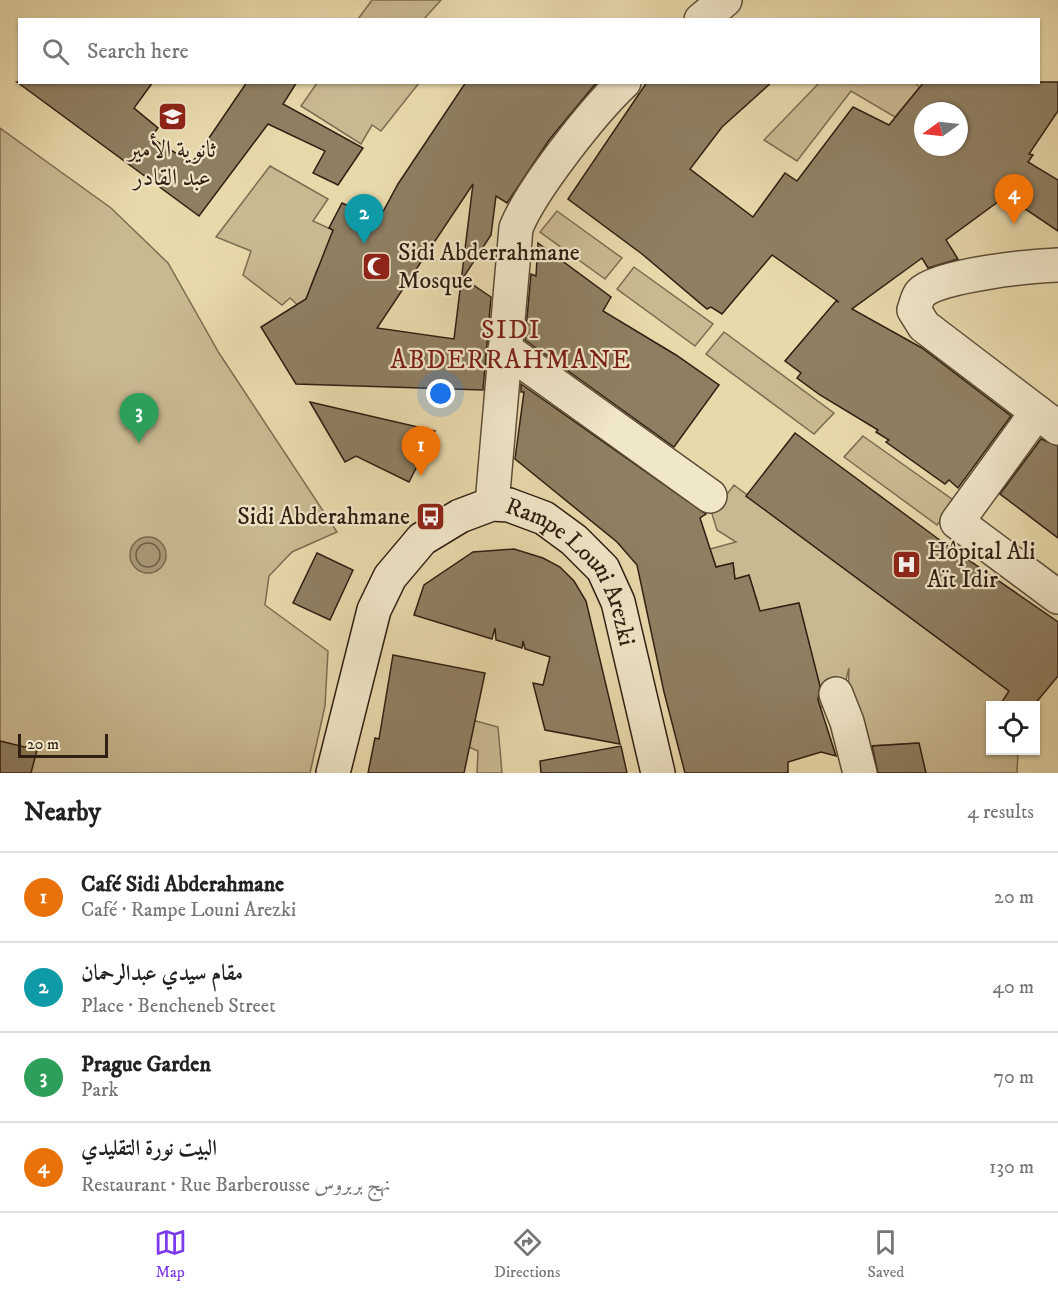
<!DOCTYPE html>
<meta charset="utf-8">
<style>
:root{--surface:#fff;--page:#f6f6f6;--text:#222;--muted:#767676;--line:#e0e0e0;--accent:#7c3aed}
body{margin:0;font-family:"IM FELL DW Pica",Amiri,serif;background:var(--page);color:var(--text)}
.controls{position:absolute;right:18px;bottom:18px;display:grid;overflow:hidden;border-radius:0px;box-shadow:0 2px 4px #0004}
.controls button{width:54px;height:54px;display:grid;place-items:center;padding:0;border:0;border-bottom:2px solid var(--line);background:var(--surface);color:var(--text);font:30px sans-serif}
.compass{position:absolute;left:914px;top:102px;width:54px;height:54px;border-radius:50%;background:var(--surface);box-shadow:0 2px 4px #0004;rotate:255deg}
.scale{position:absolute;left:18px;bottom:15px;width:90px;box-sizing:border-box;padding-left:6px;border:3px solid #2f1e12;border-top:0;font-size:16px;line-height:21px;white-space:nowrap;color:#2f1e12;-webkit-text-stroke:4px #f0e6c8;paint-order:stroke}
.you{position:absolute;left:441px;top:394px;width:21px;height:21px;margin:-15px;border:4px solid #fff;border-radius:50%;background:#1a73e8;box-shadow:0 0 0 9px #1a73e833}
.badge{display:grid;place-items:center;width:39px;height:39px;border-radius:50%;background:var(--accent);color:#fff;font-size:20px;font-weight:700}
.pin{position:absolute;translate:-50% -50px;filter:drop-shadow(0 2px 3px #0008)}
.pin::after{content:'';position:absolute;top:32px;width:21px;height:18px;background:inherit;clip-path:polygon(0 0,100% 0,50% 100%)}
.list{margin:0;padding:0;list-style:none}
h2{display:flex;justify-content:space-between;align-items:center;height:78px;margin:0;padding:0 24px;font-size:26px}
h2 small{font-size:20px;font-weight:400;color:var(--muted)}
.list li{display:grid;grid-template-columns:39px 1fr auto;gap:18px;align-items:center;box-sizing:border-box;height:90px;padding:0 24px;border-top:2px solid var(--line)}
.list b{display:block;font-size:22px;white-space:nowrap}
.list p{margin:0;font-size:20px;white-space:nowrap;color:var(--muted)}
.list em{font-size:20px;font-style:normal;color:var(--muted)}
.icon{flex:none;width:33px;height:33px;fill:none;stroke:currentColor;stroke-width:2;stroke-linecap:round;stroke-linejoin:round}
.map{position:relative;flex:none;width:1058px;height:773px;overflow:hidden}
.search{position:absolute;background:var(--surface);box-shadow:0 2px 4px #0004;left:18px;right:18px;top:18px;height:66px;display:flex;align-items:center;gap:15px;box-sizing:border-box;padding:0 21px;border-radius:0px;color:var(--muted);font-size:22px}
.sheet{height:438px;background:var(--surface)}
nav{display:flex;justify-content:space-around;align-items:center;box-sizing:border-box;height:84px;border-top:2px solid var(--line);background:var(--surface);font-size:16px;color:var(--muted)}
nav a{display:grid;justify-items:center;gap:3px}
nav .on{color:var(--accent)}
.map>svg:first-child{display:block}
</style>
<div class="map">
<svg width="1058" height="773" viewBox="0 0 1058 773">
<rect width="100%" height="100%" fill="#e8d9ab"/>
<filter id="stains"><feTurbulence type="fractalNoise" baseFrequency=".00333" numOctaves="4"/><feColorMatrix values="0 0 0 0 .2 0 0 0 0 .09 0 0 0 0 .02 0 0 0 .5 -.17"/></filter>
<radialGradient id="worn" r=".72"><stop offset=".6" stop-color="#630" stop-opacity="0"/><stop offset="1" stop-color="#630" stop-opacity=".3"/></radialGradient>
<g fill="#c9b991" stroke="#7c6c52" stroke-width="1.5">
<path d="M372 0H441L424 19H358Z"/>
<path d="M914 82 920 87 895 117 851 91 797 161 764 140 819 83Z"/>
<path d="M317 83V82L419 83 381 131 372 125 361 144 301 106Z"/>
<path d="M0 128 111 208 168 263 219 353 337 532 292 552 269 576 265 605 328 651 325 706 310 773H0Z"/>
<path d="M270 166 328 199 313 221 348 237 317 270 302 309 290 298 282 305 243 275 251 251 216 237Z"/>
<path d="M557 211 622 258 605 279 540 232Z"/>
<path d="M634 267 713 324 695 346 617 289Z"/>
<path d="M724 332 834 413 814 434 706 354Z"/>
<path d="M863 436 956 502 937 525 844 457Z"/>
<path d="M734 485 1009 691 1005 698 1014 705 990 706V750L1018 751 1017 773H926L918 743 867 746 848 699 849 668 840 703 777 717 758 604 749 576 735 579 733 563 716 567 710 549 736 542 717 530 712 514Z"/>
<path d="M465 718 498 727 502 773H477L478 751 460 743Z"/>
</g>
<circle fill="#a99977" stroke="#78684f" stroke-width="1.5" cx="148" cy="555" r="18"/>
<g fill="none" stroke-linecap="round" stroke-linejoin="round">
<circle stroke="#6c5c44" stroke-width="1.5" cx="148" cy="555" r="12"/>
</g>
<g fill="#8f7f62" stroke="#2f1e12" stroke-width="1.5" fill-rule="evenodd">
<path d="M17 82H153L134 108 158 128 151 138 192 163 247 82H297L283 104 363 148 338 185 313 173 325 151 268 124 199 216Z"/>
<path d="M466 82H597L549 140 507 203 496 196 491 235 463 278 491 297 483 390 296 384 261 327 306 299 333 230 329 228 342 203 379 219 398 184ZM473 184 454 339 377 328Z"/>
<path d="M647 82H772L722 127 690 169 753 217 785 173 797 181 853 107 889 125 924 82H1058V111L1029 154 1033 155 1028 162 1058 180V231L1006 196 946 240 958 259 928 268 922 258 852 309 922 348 1011 416 958 488 949 480 945 484 886 442 889 440 876 432 878 430 820 395 797 378 801 373 785 361 836 301 839 302 772 255 722 314 711 307 707 309 642 254 568 199ZM923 111H959V147H923Z"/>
<path d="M538 243 611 297 603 311 676 355 719 385 674 447 525 340 531 274 536 276Z"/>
<path d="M521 384 706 514 700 518 716 567 733 563 735 579 749 575 760 611 799 603 820 686 818 700 836 756 821 752 788 762V773H685L664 692 637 565 617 542 515 459 524 392H521Z"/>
<path d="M310 402 435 431 409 482 356 456 345 462Z"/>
<path d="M795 433 937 538 1058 622V676L1034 705H1000L1009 691 746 496Z"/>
<path d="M1041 439 1058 446V538L1000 494Z"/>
<path d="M514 549 543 558 560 567 574 581 586 601 620 744 545 730 533 683 543 685 550 657 525 649 523 641 522 648 496 640 495 628 492 639 414 615 424 585 473 552Z"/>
<path d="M317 553 353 570 330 620 293 603Z"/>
<path d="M393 655 485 673 464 773H368L375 738 379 739Z"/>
<path d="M0 741 37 750 31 773H0Z"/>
<path d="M919 743 926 773H878L872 746Z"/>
<path d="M621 746 627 773H541L540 761Z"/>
</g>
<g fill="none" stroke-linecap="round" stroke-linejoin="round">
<defs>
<g id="street">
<path d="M701 20 725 0"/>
<path d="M1058 265C1032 266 938 275 921 293 917 297 916 305 914 310L924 326 1058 428"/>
<path d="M505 349 710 496"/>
<path d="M1037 412 957 522 1058 597"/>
<path d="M492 504 516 228C531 190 593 111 624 82"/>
<path d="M836 694 847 722 860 773"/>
</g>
<g id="secondary">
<path id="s1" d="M333 773 374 610 390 577 422 539 460 516 492 504 509 505 544 518 574 540 603 569 618 602 658 773"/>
</g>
</defs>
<use href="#street" stroke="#5d4d38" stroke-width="36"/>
<use href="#secondary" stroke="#2f1e12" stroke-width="36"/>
<use href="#street" stroke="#f0e6c8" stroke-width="33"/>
<use href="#secondary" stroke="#f0e6c8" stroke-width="33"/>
</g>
<defs>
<symbol id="school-square" viewBox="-11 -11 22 22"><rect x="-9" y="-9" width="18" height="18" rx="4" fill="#8f2418" stroke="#f0e6c8"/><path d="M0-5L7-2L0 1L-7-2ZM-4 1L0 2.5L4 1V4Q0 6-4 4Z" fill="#fff"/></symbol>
<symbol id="mosque-square" viewBox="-11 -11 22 22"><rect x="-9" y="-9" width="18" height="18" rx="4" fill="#8f2418" stroke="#f0e6c8"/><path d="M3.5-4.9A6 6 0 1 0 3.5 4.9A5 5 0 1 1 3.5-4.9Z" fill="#fff"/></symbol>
<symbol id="bus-square" viewBox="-11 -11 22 22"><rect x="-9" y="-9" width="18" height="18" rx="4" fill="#8f2418" stroke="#f0e6c8"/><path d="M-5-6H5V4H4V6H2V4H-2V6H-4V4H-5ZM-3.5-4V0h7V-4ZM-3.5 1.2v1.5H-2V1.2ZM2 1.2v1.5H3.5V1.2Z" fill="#fff"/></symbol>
<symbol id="hospital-square" viewBox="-11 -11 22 22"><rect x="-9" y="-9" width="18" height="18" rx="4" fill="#8f2418" stroke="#f0e6c8"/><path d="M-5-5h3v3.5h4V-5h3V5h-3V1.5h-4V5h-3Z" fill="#fff"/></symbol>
</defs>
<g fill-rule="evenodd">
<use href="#school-square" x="156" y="100" width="33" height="33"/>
<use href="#mosque-square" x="360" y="250" width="33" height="33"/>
<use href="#bus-square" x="414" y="500" width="33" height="33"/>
<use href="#hospital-square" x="890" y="548" width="33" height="33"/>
</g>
<g text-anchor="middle" stroke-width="4.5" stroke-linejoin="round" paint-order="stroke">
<g font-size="24" fill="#2f1e12" stroke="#f0e6c8" text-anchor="start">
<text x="172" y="157" text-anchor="middle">ثانوية الأمير<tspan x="172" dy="28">عبد القادر</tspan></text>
<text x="398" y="260">Sidi Abderrahmane<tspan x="398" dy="28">Mosque</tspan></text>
<text x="410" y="524" text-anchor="end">Sidi Abderahmane</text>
<text x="927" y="559">Hôpital Ali<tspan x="927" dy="28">Aït Idir</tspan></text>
</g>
<g font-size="24" fill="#2f1e12" stroke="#f0e6c8">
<text dy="8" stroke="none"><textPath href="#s1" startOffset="447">Rampe Louni Arezki</textPath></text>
</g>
<g font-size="26" letter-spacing="1.5" fill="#7a1f14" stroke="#f0e6c8">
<text x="511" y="338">SIDI<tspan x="511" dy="30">ABDERRAHMANE</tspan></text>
</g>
</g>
<rect width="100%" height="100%" filter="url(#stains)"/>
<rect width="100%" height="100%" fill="url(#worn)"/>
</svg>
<div class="controls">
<button><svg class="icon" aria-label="locate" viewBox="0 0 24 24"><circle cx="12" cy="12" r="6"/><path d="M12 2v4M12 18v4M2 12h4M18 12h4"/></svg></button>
</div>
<svg class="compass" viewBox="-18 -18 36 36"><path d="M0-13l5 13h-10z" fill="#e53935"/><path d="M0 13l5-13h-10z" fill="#767676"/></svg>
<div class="scale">20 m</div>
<div class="you"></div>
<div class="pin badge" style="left:421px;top:476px;background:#e8710a">1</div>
<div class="pin badge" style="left:364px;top:244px;background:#0f9aa8">2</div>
<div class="pin badge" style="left:139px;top:443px;background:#2e9e5b">3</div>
<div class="pin badge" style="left:1014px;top:224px;background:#e8710a">4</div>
<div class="search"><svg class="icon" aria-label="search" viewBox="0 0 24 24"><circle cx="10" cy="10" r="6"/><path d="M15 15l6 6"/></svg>Search here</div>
</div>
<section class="sheet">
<h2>Nearby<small>4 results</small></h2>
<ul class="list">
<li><span class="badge" style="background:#e8710a">1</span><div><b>Café Sidi Abderahmane</b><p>Café · Rampe Louni Arezki</p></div><em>20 m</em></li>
<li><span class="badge" style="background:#0f9aa8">2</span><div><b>مقام سيدي عبدالرحمان</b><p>Place · Bencheneb Street</p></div><em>40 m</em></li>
<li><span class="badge" style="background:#2e9e5b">3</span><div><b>Prague Garden</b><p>Park</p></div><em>70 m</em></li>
<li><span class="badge" style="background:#e8710a">4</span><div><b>البيت نورة التقليدي</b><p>Restaurant · Rue Barberousse نهج بربروس</p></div><em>130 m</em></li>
</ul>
</section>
<nav>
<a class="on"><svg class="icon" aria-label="map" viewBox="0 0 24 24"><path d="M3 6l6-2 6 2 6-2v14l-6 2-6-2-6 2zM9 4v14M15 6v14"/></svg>Map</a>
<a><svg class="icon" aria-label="directions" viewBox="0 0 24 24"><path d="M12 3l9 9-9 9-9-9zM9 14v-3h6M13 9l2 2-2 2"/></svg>Directions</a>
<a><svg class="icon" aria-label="saved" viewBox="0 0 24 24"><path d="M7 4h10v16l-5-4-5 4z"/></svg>Saved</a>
</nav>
